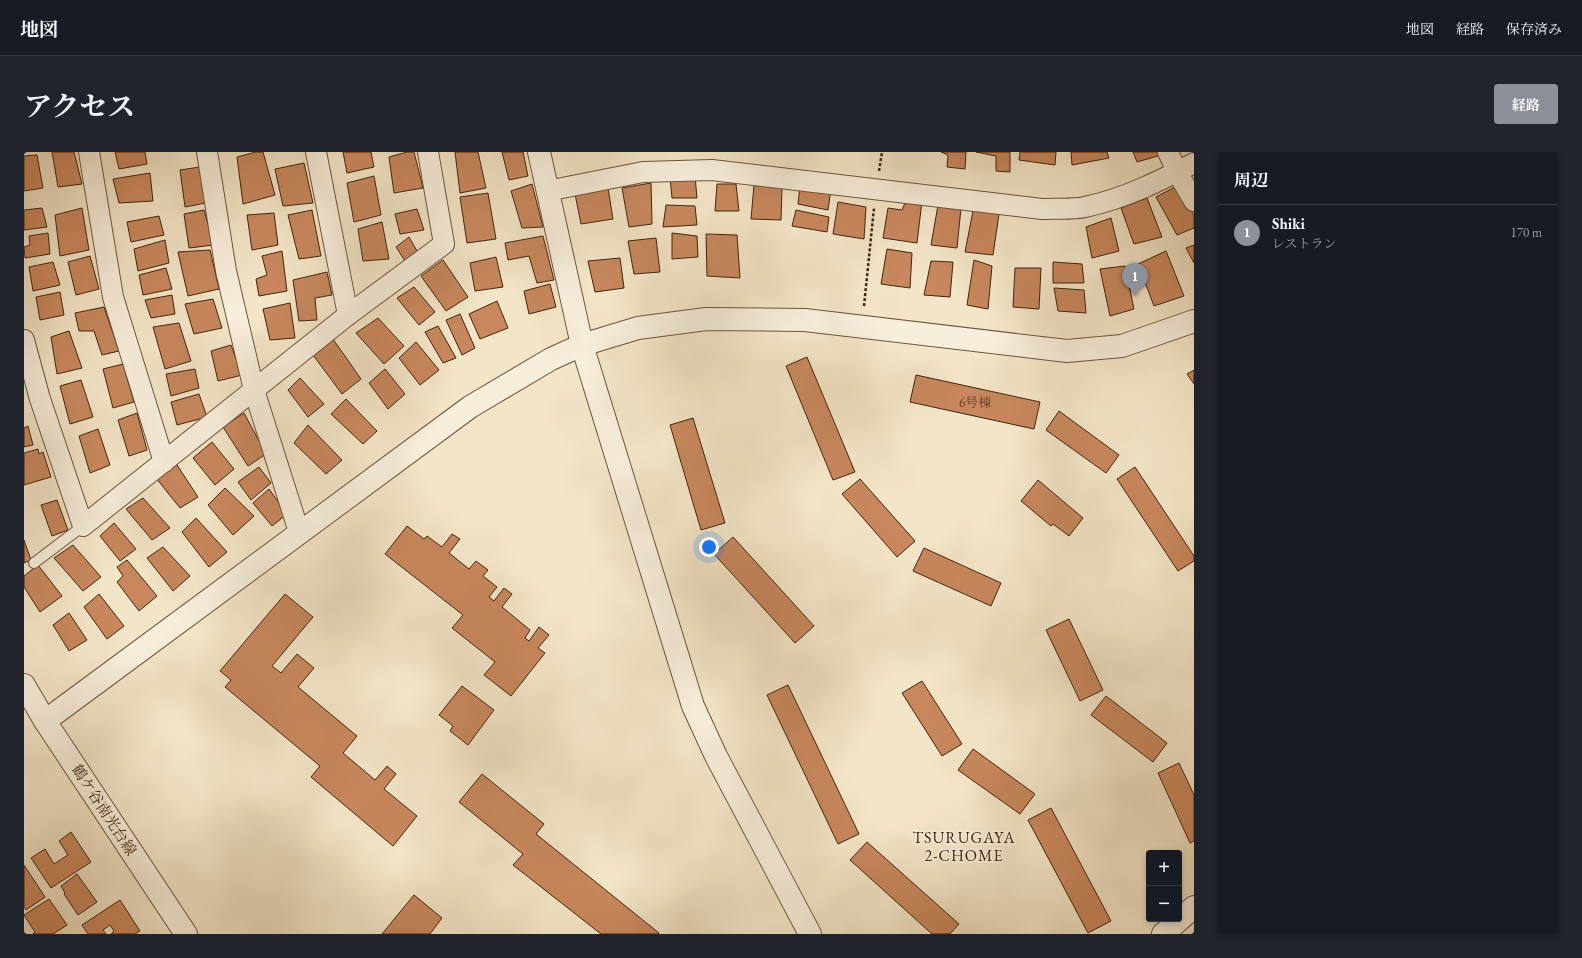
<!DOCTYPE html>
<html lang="ja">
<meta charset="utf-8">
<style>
:root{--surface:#171b24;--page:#20242c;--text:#f1f3f6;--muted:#9ea1a6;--line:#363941;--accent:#8c9099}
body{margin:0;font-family:"EB Garamond","Noto Serif JP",serif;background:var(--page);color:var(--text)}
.controls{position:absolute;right:12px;bottom:12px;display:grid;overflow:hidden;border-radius:4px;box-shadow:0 2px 6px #0003}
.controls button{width:36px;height:36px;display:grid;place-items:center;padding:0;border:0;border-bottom:1px solid var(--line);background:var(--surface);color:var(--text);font:20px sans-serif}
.you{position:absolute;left:685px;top:395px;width:14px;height:14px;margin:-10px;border:3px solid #fff;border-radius:50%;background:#1a73e8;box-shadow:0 0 0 6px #1a73e833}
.badge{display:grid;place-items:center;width:26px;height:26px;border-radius:50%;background:var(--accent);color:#fff;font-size:13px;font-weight:700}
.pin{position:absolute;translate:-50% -33px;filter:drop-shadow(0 1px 2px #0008)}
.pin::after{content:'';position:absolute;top:21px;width:14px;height:12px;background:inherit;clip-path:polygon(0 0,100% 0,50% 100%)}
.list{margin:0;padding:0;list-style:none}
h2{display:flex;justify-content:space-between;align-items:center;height:52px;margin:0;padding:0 16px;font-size:17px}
h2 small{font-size:13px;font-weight:400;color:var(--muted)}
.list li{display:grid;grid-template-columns:26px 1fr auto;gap:12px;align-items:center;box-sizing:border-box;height:56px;padding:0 16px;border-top:1px solid var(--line)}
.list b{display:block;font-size:15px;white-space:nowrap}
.list p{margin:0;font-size:13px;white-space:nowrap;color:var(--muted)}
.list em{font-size:13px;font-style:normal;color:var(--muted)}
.map{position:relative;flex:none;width:1170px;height:782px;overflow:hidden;border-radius:4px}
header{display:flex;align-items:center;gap:24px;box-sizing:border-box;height:56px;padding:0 20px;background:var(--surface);border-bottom:1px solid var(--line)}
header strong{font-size:19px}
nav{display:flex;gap:22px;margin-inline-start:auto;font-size:14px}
.intro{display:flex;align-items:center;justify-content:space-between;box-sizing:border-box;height:96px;padding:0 24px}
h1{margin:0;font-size:28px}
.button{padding:10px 18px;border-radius:4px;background:var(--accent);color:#fff;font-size:14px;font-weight:700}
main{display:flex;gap:24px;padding:0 24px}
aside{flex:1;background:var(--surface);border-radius:4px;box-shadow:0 2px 6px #0003}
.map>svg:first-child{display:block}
</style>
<header>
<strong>地図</strong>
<nav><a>地図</a><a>経路</a><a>保存済み</a></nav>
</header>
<div class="intro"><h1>アクセス</h1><a class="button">経路</a></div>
<main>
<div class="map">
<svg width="1170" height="782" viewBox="0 0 1170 782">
<rect width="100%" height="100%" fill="#f3e5c7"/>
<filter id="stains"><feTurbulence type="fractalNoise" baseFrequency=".005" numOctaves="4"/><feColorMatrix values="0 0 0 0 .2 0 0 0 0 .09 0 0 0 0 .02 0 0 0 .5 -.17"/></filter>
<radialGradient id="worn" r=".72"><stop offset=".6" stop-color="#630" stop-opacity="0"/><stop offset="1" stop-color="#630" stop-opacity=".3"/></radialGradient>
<g fill="#c8875d" stroke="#41240f">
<path d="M28 0H50L58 32 34 35Z"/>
<path d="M91 0H121L123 12 95 17Z"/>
<path d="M232 0H239L251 43 219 52 213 5Z"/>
<path d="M319 0H347L350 15 323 21Z"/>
<path d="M383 0H390L399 36 370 41 365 5Z"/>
<path d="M431 0H454L462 36 436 41Z"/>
<path d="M478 0H499L504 24 485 28Z"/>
<path d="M917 0H942L941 17 923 15 924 3Z"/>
<path d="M952 0H986V20L972 19V4Z"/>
<path d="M996 0H1032L1031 13 995 8Z"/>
<path d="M1047 0H1083L1085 6 1048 13Z"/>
<path d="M1109 0H1135L1137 3 1113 10Z"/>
<path d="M13 3 19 36 0 39V4Z"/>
<path d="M280 11 289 51 259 54 251 17Z"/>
<path d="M176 15 182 51 161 55 156 18Z"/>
<path d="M126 21 129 49 95 51 89 27Z"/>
<path d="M350 24 357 63 330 70 323 31Z"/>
<path d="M671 24 673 46H648L646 26Z"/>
<path d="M627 31 628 72 605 75 598 36Z"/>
<path d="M508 32 519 75 498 76 487 39Z"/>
<path d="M693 32H712L715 59H691Z"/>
<path d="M730 33 758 36 757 68 727 67Z"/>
<path d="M776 34 807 37 804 58 774 52Z"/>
<path d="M1151 35 1170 63V76L1153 83 1132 45Z"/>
<path d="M584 36 589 67 557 72 551 42Z"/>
<path d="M464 41 472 87 443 91 436 45Z"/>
<path d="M883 46 898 49 893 91 859 86 864 56 878 58Z"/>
<path d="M1123 46 1138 85 1110 92 1097 56Z"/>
<path d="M814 50 842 55 840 87 809 82Z"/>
<path d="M642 53 671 54 673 73 639 75Z"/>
<path d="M914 53 937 56 933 96 907 93Z"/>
<path d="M18 56 23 75 0 78V58Z"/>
<path d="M58 56 65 98 36 104 31 63Z"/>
<path d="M393 57 400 78 376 82 371 62Z"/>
<path d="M180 58 190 93 165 96 160 62Z"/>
<path d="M288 58 297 104 275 107 264 63Z"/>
<path d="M772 58 805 65 803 80 768 74Z"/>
<path d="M949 59 975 62 969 103 941 100Z"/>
<path d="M250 61 254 93 228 98 223 63Z"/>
<path d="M135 64 140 83 107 90 103 70Z"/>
<path d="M1087 66 1095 99 1068 106 1062 75Z"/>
<path d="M358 70 365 107 339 109 334 77Z"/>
<path d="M24 81 26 102 1 106 0 95 6 93 5 84Z"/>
<path d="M648 81 673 84 674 105 648 107Z"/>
<path d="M682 82 713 83 716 126 683 124Z"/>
<path d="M519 84 530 128 513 131 505 104 484 108 481 91Z"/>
<path d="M385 85 393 99 381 109 372 95Z"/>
<path d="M632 86 636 120 610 122 604 89Z"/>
<path d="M141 88 145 111 114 119 110 97Z"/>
<path d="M1170 93V111L1162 96Z"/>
<path d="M863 97 888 101 886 136 857 132Z"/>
<path d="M186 98 195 137 164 144 154 100Z"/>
<path d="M258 99 263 139 235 144 232 127 243 123 238 104Z"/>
<path d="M1142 99 1160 144 1130 154 1114 112Z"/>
<path d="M66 104 75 137 52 143 44 110Z"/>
<path d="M472 105 479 135 451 139 446 111Z"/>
<path d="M596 106 600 136 571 140 564 109Z"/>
<path d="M419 108 444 145 422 159 397 124Z"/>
<path d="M950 108 968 114 964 157 943 153Z"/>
<path d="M907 109 929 110 926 145 900 143Z"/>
<path d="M29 110 36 133 9 139 5 115Z"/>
<path d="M1029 110 1058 112 1060 131H1029Z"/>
<path d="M1101 114 1110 157 1086 164 1076 117Z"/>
<path d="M142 116 148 137 119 143 115 123Z"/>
<path d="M991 116H1017L1015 157 989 155Z"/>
<path d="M303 120 308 143 291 146 293 168 275 169 269 128Z"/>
<path d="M526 132 532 155 505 162 500 139Z"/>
<path d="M390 135 411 160 395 173 373 146Z"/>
<path d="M1030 136 1060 138 1062 161 1034 159Z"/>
<path d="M36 140 40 163 16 168 12 145Z"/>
<path d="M148 143 151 162 127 166 121 148Z"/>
<path d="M189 147 198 176 170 182 161 152Z"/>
<path d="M473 149 484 176 456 187 445 162Z"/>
<path d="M266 151 271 186 246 188 239 157Z"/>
<path d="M80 155 95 199 78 203 70 179H55L51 161Z"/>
<path d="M436 162 451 196 438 203 422 168Z"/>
<path d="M354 166 380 194 360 212 332 181Z"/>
<path d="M155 171 167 209 141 217 129 175Z"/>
<path d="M414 174 432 206 419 211 401 180Z"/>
<path d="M45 179 58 216 33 222 27 185Z"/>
<path d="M309 187 337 227 318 242 289 203Z"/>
<path d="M392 190 415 218 396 233 375 206Z"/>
<path d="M207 193 218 223 194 229 187 199Z"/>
<path d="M783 205 831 320 809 328 762 214Z"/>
<path d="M99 212 110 250 89 256 79 217Z"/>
<path d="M171 217 175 236 147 244 142 222Z"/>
<path d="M361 217 381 242 364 257 345 231Z"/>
<path d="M1170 218V232L1163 222Z"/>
<path d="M892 223 1016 250 1010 277 886 250Z"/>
<path d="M276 226 300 252 284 265 264 238Z"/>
<path d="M57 228 69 265 46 272 36 234Z"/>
<path d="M175 242 183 265 153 273 147 250Z"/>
<path d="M322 247 353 279 339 292 307 262Z"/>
<path d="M1035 259 1095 303 1082 321 1022 278Z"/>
<path d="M113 261 123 298 105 304 94 268Z"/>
<path d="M220 261 242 302 224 314 199 275Z"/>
<path d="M669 266 701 371 677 378 646 273Z"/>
<path d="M284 273 318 308 302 322 270 291Z"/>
<path d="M4 274 9 293 0 295V276Z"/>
<path d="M74 277 86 313 66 321 55 284Z"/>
<path d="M188 290 210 317 191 333 169 306Z"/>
<path d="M14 297 15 302 19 300 27 325 0 333V301Z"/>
<path d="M151 310 174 345 156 356 132 326Z"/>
<path d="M235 315 247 331 227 348 214 330Z"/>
<path d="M1111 315 1170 404V409L1154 419 1093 327Z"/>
<path d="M836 327 891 389 873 405 818 342Z"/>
<path d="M1014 328 1059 366 1045 384 1029 372 1027 374 997 349Z"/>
<path d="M201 336 230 364 209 383 184 353Z"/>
<path d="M245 337 263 362 248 374 229 351Z"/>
<path d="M119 346 146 376 128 388 102 357Z"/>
<path d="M33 348 44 378 28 384 17 353Z"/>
<path d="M172 366 203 400 185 415 158 380Z"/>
<path d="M90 371 112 397 96 409 76 384Z"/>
<path d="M383 374 400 387 403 384 418 395 428 382 436 387 425 401 445 417 452 409 464 418 459 424 473 435 465 445 470 449 480 436 488 442 478 455 506 478 501 486 505 489 515 475 525 483 514 496 521 501 487 544 460 523 471 510 428 476 439 463 361 402Z"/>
<path d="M709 385 790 474 771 491 690 402Z"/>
<path d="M0 388 7 408 0 411Z"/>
<path d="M49 393 77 425 59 439 30 406Z"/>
<path d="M139 395 166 424 149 439 123 406Z"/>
<path d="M900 396 977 431 967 454 889 419Z"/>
<path d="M103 408 133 444 115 459 93 430 99 424 93 415Z"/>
<path d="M14 413 38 444 16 460 0 435V424Z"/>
<path d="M75 442 100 474 83 487 60 455Z"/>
<path d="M261 442 289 465 248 514 257 521 273 502 290 516 274 535 333 584 319 601 351 628 363 614 372 622 360 637 393 664 369 694 287 625 296 614 201 535 207 528 196 519Z"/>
<path d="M45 461 63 488 45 499 29 473Z"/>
<path d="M1045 467 1079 538 1056 549 1022 478Z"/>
<path d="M898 529 938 592 918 604 878 541Z"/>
<path d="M764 533 835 682 814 692 743 543Z"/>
<path d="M438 534 470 558 444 593 426 579 429 574 415 563Z"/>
<path d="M1082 544 1143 591 1129 610 1067 563Z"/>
<path d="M949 597 1011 642 996 662 934 618Z"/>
<path d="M1155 611 1170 643V689L1166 691 1134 621Z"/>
<path d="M458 622 520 672 512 682 635 781 634 782H577L489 713 499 702 435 650Z"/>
<path d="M1027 656 1087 769 1064 781 1004 668Z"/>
<path d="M47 680 67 710 27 736 7 706 21 697 30 712 44 703 35 689Z"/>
<path d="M843 690 935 772 926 782H908L826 708Z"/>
<path d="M0 713 21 745 2 758 0 755Z"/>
<path d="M53 722 73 750 54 763 40 742 41 741 37 734Z"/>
<path d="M390 743 418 766 406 782H358Z"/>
<path d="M25 747 43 773 29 782H9L11 780 0 763Z"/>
<path d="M96 748 116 779 111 782H87L90 779 86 773 79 778 82 782H64L58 773Z"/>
</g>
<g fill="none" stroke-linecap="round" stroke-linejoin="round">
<defs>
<path id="service" d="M10 411 59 374"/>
<g id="minor">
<path d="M65 0 89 145 140 310"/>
<path d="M183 0 202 119 230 238 275 380"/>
<path d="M292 0 324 163"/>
<path d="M1144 0 1153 20 1170 49"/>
<path d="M523 39 619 20 688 18 1018 57C1032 56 1048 58 1061 55 1099 47 1136 29 1170 11"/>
<path d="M0 188 16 247 59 374 324 163 420 92 404 0"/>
</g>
<g id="tertiary">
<path d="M515 0 558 193 669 554 692 604 786 782"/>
<path d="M0 533 21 569 162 782"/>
<path d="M21 569 446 255 527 207 558 193 614 176 682 167 781 168 1043 199 1098 194 1170 169"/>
<path d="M1139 782 1170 755"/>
</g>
</defs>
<use href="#service" stroke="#6e543d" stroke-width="12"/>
<use href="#minor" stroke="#6e543d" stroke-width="22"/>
<use href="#tertiary" stroke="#6e543d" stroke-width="24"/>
<g stroke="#41240f" stroke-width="2.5" stroke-dasharray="3 2" stroke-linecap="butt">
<path d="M855 19 858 0"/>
<path d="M840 154 850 56"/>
</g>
<use href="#service" stroke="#f7eedb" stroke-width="10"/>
<use href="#minor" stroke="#f7eedb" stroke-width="20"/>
<use href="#tertiary" stroke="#f7eedb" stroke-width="22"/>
</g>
<g text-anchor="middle" stroke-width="3.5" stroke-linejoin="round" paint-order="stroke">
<g font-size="13" fill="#633d22">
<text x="951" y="255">6号棟</text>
</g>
<g font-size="15" fill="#41240f" stroke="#f7eedb">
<text transform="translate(80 658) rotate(57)" y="5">鶴ケ谷南光台線</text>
</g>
<g font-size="16" letter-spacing="1" fill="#41240f" stroke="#f7eedb">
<text x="940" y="691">TSURUGAYA<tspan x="940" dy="18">2-CHOME</tspan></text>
</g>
</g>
<rect width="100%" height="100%" filter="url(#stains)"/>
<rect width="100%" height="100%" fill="url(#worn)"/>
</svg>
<div class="controls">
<button>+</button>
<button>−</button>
</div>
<div class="you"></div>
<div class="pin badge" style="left:1111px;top:144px">1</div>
</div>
<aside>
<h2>周辺<small></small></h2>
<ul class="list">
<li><span class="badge">1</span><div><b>Shiki</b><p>レストラン</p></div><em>170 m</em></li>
</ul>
</aside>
</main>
